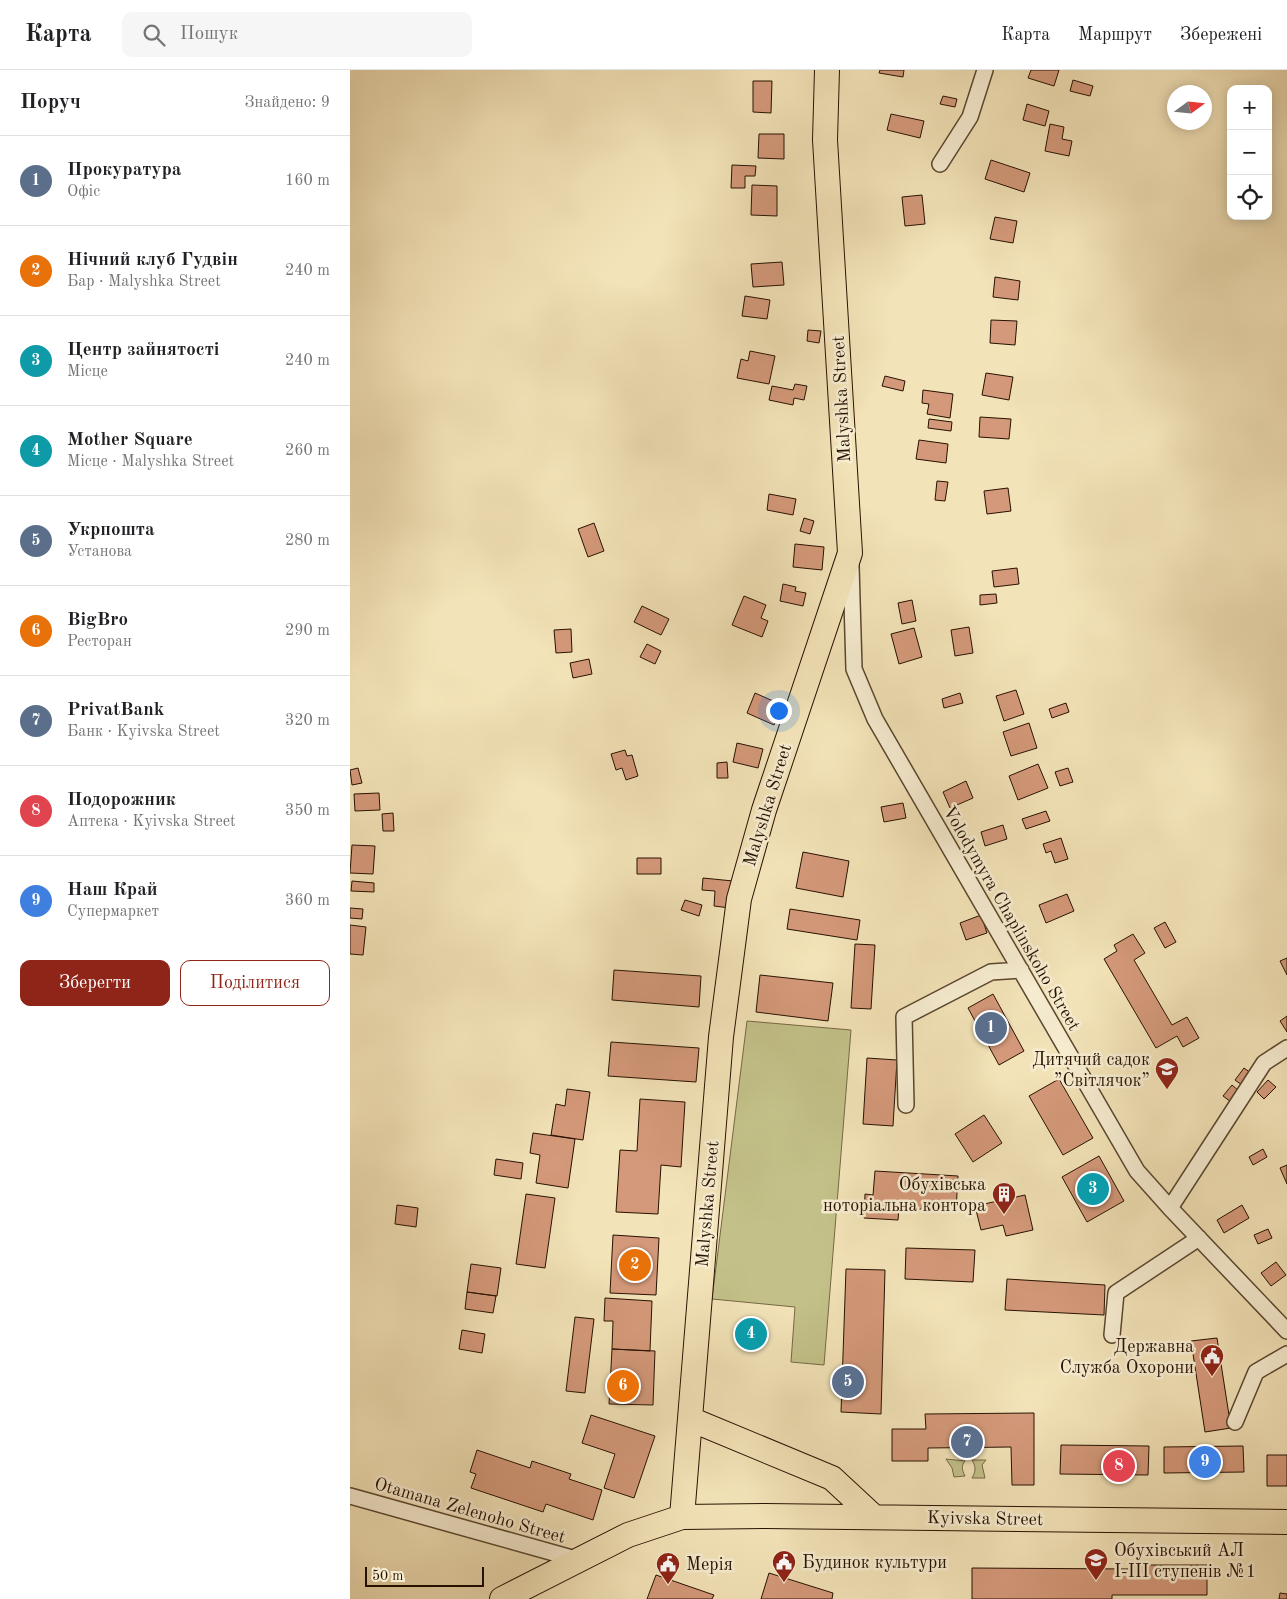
<!DOCTYPE html>
<html lang="uk">
<head>
<meta charset="utf-8">
<style>
	body { margin:0; font-family:"Old Standard TT",serif; background:#f6f6f6; color:#202124 }
	.controls { position:absolute; right:15px; top:15px; display:grid; overflow:hidden; border-radius:10px; box-shadow:0 2px 12px #0003 }
	.controls button { width:45px; height:45px; display:grid; place-items:center; padding:0; border:0; border-bottom:1px solid #e0e0e0; background:#fff; color:#202124; font:25px sans-serif }
	.compass { position:absolute; left:817px; top:15px; width:45px; height:45px; border-radius:50%; background:#fff; box-shadow:0 2px 12px #0003; rotate:75deg }
	.scale { position:absolute; left:15px; bottom:12px; width:119px; box-sizing:border-box; padding-left:5px; border:2px solid #271100; border-top:0; font-size:14px; line-height:18px; white-space:nowrap; color:#271100; -webkit-text-stroke:4px #f7edd1; paint-order:stroke }
	.you { position:absolute; left:428px; top:640px; width:18px; height:18px; margin:-12px; border:4px solid #fff; border-radius:50%; background:#1a73e8; box-shadow:0 0 0 8px #1a73e833 }
	.badge { display:grid; place-items:center; width:32px; height:32px; border-radius:50%; background:#8f2418; color:#fff; font-size:16px; font-weight:700 }
	.pin { position:absolute; translate:-50% -50%; border:2px solid #fff; box-shadow:0 1px 5px #0006 }
	.list { margin:0; padding:0; list-style:none }
	h2 { display:flex; justify-content:space-between; align-items:center; height:65px; margin:0; padding:0 20px; font-size:21px }
	h2 small { font-size:16px; font-weight:400; color:#757577 }
	.list li { display:grid; grid-template-columns:32px 1fr auto; gap:15px; align-items:center; box-sizing:border-box; height:90px; padding:0 20px; border-top:1px solid #e0e0e0 }
	.list b { display:block; font-size:19px; white-space:nowrap }
	.list p { margin:0; font-size:16px; white-space:nowrap; color:#757577 }
	.list em { font-size:16px; font-style:normal; color:#757577 }
	.actions { display:flex; gap:10px; padding:15px 20px }
	.actions a { flex:1; padding:11px 0; border:1px solid #8f2418; border-radius:10px; text-align:center; font-size:18px; color:#8f2418 }
	.actions .main { background:#8f2418; color:#fff }
	.icon { flex:none; width:28px; height:28px; fill:none; stroke:currentColor; stroke-width:2; stroke-linecap:round; stroke-linejoin:round }
	.map { position:relative; flex:none; width:937px; height:1529px; overflow:hidden }
	header { display:flex; align-items:center; gap:30px; box-sizing:border-box; height:70px; padding:0 25px; background:#fff; border-bottom:1px solid #e0e0e0 }
	header strong { font-size:24px }
	nav { display:flex; gap:28px; margin-inline-start:auto; font-size:18px }
	.search { width:350px; height:45px; background:#f6f6f6; display:flex; align-items:center; gap:12px; box-sizing:border-box; padding:0 18px; border-radius:10px; color:#757577; font-size:19px }
	main { display:flex }
	aside { flex:1; background:#fff }
	.map>svg:first-child { display:block }
	.green { fill:#c3c189; stroke:#756944 }
	.building { fill:#d4997a; stroke:#271100 }
	.lines { fill:none; stroke-linecap:round; stroke-linejoin:round }
	.minor-casing { stroke:#5a462e; stroke-width:18 }
	.primary-casing { stroke:#271100; stroke-width:26 }
	.minor { stroke:#f7edd1; stroke-width:15 }
	.primary { stroke:#f3e3b8; stroke-width:24 }
	.labels { text-anchor:middle; stroke-width:5; stroke-linejoin:round; paint-order:stroke }
	.street-label { font-size:18px; fill:#271100; stroke:#f7edd1 }
	.poi-label { font-size:18px; fill:#271100; stroke:#f7edd1; text-anchor:end }
</style>
</head>
<body>
<header>
<strong>Карта</strong>
<div class="search"><svg class="icon" aria-label="search" viewBox="0 0 24 24"><circle cx="10" cy="10" r="6"/><path d="M15 15l6 6"/></svg>Пошук</div>
<nav><a>Карта</a><a>Маршрут</a><a>Збережені</a></nav>
</header>
<main>
<aside>
<h2>Поруч<small>Знайдено: 9</small></h2>
<ul class="list">
<li><span class="badge" style="background:#5c6f8a">1</span><div><b>Прокуратура</b><p>Офіс</p></div><em>160 m</em></li>
<li><span class="badge" style="background:#e8710a">2</span><div><b>Нічний клуб Гудвін</b><p>Бар · Malyshka Street</p></div><em>240 m</em></li>
<li><span class="badge" style="background:#0f9aa8">3</span><div><b>Центр зайнятості</b><p>Місце</p></div><em>240 m</em></li>
<li><span class="badge" style="background:#0f9aa8">4</span><div><b>Mother Square</b><p>Місце · Malyshka Street</p></div><em>260 m</em></li>
<li><span class="badge" style="background:#5c6f8a">5</span><div><b>Укрпошта</b><p>Установа</p></div><em>280 m</em></li>
<li><span class="badge" style="background:#e8710a">6</span><div><b>BigBro</b><p>Ресторан</p></div><em>290 m</em></li>
<li><span class="badge" style="background:#5c6f8a">7</span><div><b>PrivatBank</b><p>Банк · Kyivska Street</p></div><em>320 m</em></li>
<li><span class="badge" style="background:#e0444e">8</span><div><b>Подорожник</b><p>Аптека · Kyivska Street</p></div><em>350 m</em></li>
<li><span class="badge" style="background:#3f7fe0">9</span><div><b>Наш Край</b><p>Супермаркет</p></div><em>360 m</em></li>
</ul>
<div class="actions"><a class="main">Зберегти</a><a>Поділитися</a></div>
</aside>
<div class="map">
<svg width="937" height="1529" viewBox="0 0 937 1529">
	<rect width="100%" height="100%" fill="#f3e3b8"/>
	<filter id="stains"><feTurbulence type="fractalNoise" baseFrequency=".004" numOctaves="4"/><feColorMatrix values="0 0 0 0 .2 0 0 0 0 .09 0 0 0 0 .02 0 0 0 .5 -.17"/></filter>
	<radialGradient id="worn" r=".72"><stop offset=".6" stop-color="#630" stop-opacity="0"/><stop offset="1" stop-color="#630" stop-opacity=".3"/></radialGradient>
	<path class="green" d="M397,951L501,960L474,1295L441,1292L445,1237L362,1229Z
		M596,1389L615,1391C611,1396 612,1400 615,1406L604,1407L602,1398Z
		M622,1390H636L632,1395L635,1408H622C626,1401 626,1397 622,1390Z"/>
	<path class="building" d="M530,0H554L553,7L529,3Z
		M681,0H709L704,16L678,8Z
		M723,10L743,16L740,26L720,21Z
		M403,11H422L421,43L403,42Z
		M593,26L607,29L605,37L590,34Z
		M677,34L699,41L695,56L673,50Z
		M541,44L574,51L570,68L537,60Z
		M700,54L714,57L712,69L722,71L719,86L695,81Z
		M409,64H434V89L408,88Z
		M641,90L680,103L674,122L635,109Z
		M382,95L406,96L405,106H395V118H381Z
		M402,115L427,116V146L401,145Z
		M572,125L575,154L555,156L552,127Z
		M645,147L667,151L663,173L640,169Z
		M432,192L434,215L403,217L401,194Z
		M645,207L670,211L668,230L643,227Z
		M395,226L420,230L417,249L392,246Z
		M641,250L667,251L665,275L640,273Z
		M458,260L471,261L469,273L457,271Z
		M400,281L425,286L419,314L387,308L391,289L398,291Z
		M636,303L663,307L659,330L632,325Z
		M535,306L555,311L553,321L532,316Z
		M445,314L457,316L454,330L444,328L443,335L419,330L422,316L443,320Z
		M573,320L603,324L600,348L577,344L579,334L572,333Z
		M630,347L661,349L659,369L629,367Z
		M579,349L602,352L601,361L578,358Z
		M569,370L598,374L596,393L566,389Z
		M587,411L598,412L595,431L585,430Z
		M658,418L661,441L637,444L634,421Z
		M419,424L446,429L443,445L417,440Z
		M454,448L464,451L460,464L450,461Z
		M244,453L254,481L238,487L228,459Z
		M445,474L474,477L472,500L443,497Z
		M667,498L669,514L644,517L642,501Z
		M433,514L446,517L445,521L456,523L453,536L430,531Z
		M646,524L647,533L630,535V525Z
		M394,526L416,535L411,548L418,551L412,567L382,555Z
		M562,530L566,551L552,554L548,533Z
		M292,536L319,549L311,565L284,552Z
		M619,557L623,583L605,586L601,560Z
		M564,558L572,587L549,594L541,564Z
		M221,559L222,582L206,583L204,560Z
		M297,574L311,581L305,594L290,587Z
		M239,589L242,604L223,608L220,593Z
		M666,620L674,644L654,651L646,626Z
		M405,623L432,635L424,655L397,643Z
		M610,623L613,633L594,638L592,629Z
		M716,633L719,642L702,648L699,639Z
		M679,653L687,678L661,686L653,662Z
		M387,673L413,679L408,698L383,692Z
		M275,680L277,686L282,685L288,706L276,710L272,698L266,700L261,684Z
		M377,692L378,708H367V693Z
		M688,694L698,718L668,730L659,706Z
		M8,698L12,713L2,715L0,700Z
		M718,698L723,712L710,716L705,702Z
		M616,711L623,728L600,738L593,722Z
		M29,723L30,740L5,741L4,724Z
		M553,733L556,748L534,752L531,737Z
		M696,741L700,751L676,759L672,749Z
		M43,743L44,761H33L32,744Z
		M653,755L657,769L635,776L631,762Z
		M711,768L718,789L705,793L701,781L696,783L693,774Z
		M2,775L25,776L23,804L0,803Z
		M453,782L499,791L493,827L446,818Z
		M287,788H311V804H287Z
		M353,808L383,811L380,838L364,836L365,821L352,820Z
		M2,811L24,813V822L1,821Z
		M717,824L724,841L696,853L689,835Z
		M335,830L352,835L349,846L331,840Z
		M0,838L13,839L12,849L0,848Z
		M440,839L510,850L507,870L437,859Z
		M631,845L637,863L616,870L610,853Z
		M815,852L826,872L815,878L804,858Z
		M0,855L16,857L13,885L0,884Z
		M783,864L795,883L784,890L822,955L837,947L849,968L833,977L827,966L806,978L754,889L767,881L764,875Z
		M505,874L525,875L521,939L501,938Z
		M937,888V905L930,891Z
		M264,900L351,906L349,937L262,930Z
		M410,905L483,913L478,951L406,942Z
		M643,924L674,981L649,995L618,938Z
		M937,946V962L930,951Z
		M261,972L349,978L346,1012L258,1006Z
		M517,988L547,990L543,1056L513,1054Z
		M894,998L901,1003L892,1015L885,1010Z
		M709,1009L743,1068L713,1085L679,1026Z
		M918,1010L926,1017L914,1029L907,1022Z
		M882,1015L889,1021L881,1032L873,1026Z
		M217,1019L240,1022L233,1070L201,1065L206,1034L215,1036Z
		M290,1029L335,1032L331,1097L311,1095L308,1144L266,1142L270,1080L287,1081Z
		M634,1045L652,1073L623,1092L605,1064Z
		M183,1063L225,1069L218,1118L186,1113L190,1085L180,1083Z
		M913,1079L917,1087L903,1095L899,1087Z
		M749,1086L774,1131L737,1152L712,1107Z
		M146,1089L173,1093L171,1109L144,1105Z
		M937,1095V1114L930,1098Z
		M525,1101L608,1106L606,1141L549,1138L548,1150L514,1148L515,1124L523,1125Z
		M176,1124L205,1128L195,1198L166,1194Z
		M675,1125L683,1160L656,1166L653,1155L631,1160L625,1136Z
		M47,1135L68,1138L66,1157L45,1154Z
		M892,1135L899,1148L874,1163L867,1150Z
		M918,1159L922,1168L908,1174L904,1165Z
		M263,1165L309,1168L306,1225L260,1223Z
		M556,1178L625,1180L623,1212L555,1209Z
		M926,1192L936,1205L921,1216L911,1203Z
		M121,1194L151,1198L147,1226L117,1222Z
		M496,1199L535,1200L531,1344L491,1342Z
		M657,1209L755,1215L754,1245L655,1240Z
		M117,1222L146,1226L143,1243L115,1239Z
		M255,1228L302,1231L300,1281L262,1279L263,1251H254Z
		M225,1247L244,1249L235,1323L216,1321Z
		M112,1260L135,1264L132,1283L109,1279Z
		M867,1268L881,1358L855,1362L841,1271Z
		M262,1279L305,1281L303,1335L259,1334Z
		M684,1343V1415H662L661,1377L578,1378V1391H542V1359H576L575,1344Z
		M241,1345L305,1366L284,1428L254,1418L265,1384L232,1373Z
		M711,1375L799,1376L798,1405L710,1404Z
		M893,1376L894,1402L814,1403V1377Z
		M127,1380L180,1398L182,1391L221,1404L219,1409L252,1420L243,1450L196,1434L193,1442L121,1418L126,1404L120,1402Z
		M917,1385H937V1416H917Z
		M780,1495H857V1525H762V1529H622V1498L780,1499Z
		M419,1503L483,1523L482,1529H411Z
		M306,1505L364,1525L362,1529H297Z
		M930,1523L937,1524V1529H929Z"/>
	<g class="lines">
		<g class="minor-casing">
			<path id="minor" d="M590,94L620,47L635,0
				M501,496L504,599L525,649L787,1101L820,1138L937,1261
				M556,1035L554,947L641,902L671,900
				M820,1138L914,993L937,978
				M762,1265L766,1223L849,1168
				M885,1352L906,1302L937,1284
				M0,1426L229,1490"/>
		</g>
		<g class="primary-casing">
			<path id="primary" d="M340,1349L482,1408L524,1447
				M332,1447L371,967L389,829L414,740L500,483L475,70L477,0
				M152,1529L278,1465L332,1447L415,1446L937,1452"/>
		</g>
		<use href="#minor" class="minor"/>
		<use href="#primary" class="primary"/>
	</g>
	<defs>
		<g id="school-pin" transform="scale(1.25)"><path d="M0 17L-7.5 6A9.5 9.5 0 1 1 7.5 6Z" fill="#8f2418" stroke="#f7edd1"/><path d="M0-5L7-2L0 1L-7-2ZM-4 1L0 2.5L4 1V4Q0 6-4 4Z" fill="#fff"/></g>
		<g id="building-pin" transform="scale(1.25)"><path d="M0 17L-7.5 6A9.5 9.5 0 1 1 7.5 6Z" fill="#8f2418" stroke="#f7edd1"/><path d="M-4-6H4V6H1V3H-1V6H-4ZM-2.5-4.3h1.7v1.8h-1.7ZM.8-4.3h1.7v1.8H.8ZM-2.5-1h1.7V.8h-1.7ZM.8-1h1.7V.8H.8Z" fill="#fff"/></g>
		<g id="civic-pin" transform="scale(1.25)"><path d="M0 17L-7.5 6A9.5 9.5 0 1 1 7.5 6Z" fill="#8f2418" stroke="#f7edd1"/><path d="M-.6-6.5H3V-4.5H.6V-3L4-1V1h2V6H-6V1h2V-1L-.6-3ZM-1.2 2.5V6h2.4V2.5Z" fill="#fff"/></g>
	</defs>
	<g fill-rule="evenodd">
		<use href="#school-pin" x="817" y="999"/>
		<use href="#building-pin" x="654" y="1124"/>
		<use href="#civic-pin" x="862" y="1286"/>
		<use href="#school-pin" x="746" y="1490"/>
		<use href="#civic-pin" x="434" y="1492"/>
		<use href="#civic-pin" x="318" y="1494"/>
	</g>
	<g class="labels">
		<g class="street-label">
			<text transform="translate(491 329) rotate(-93)" y="6">Malyshka Street</text>
			<text transform="translate(417 735) rotate(-73)" y="6">Malyshka Street</text>
			<text transform="translate(662 848) rotate(60)" y="6">Volodymyra Chaplinskoho Street</text>
			<text transform="translate(357 1134) rotate(-85)" y="6">Malyshka Street</text>
			<text transform="translate(120 1440) rotate(16)" y="6">Otamana Zelenoho Street</text>
			<text transform="translate(635 1448) rotate(1)" y="6">Kyivska Street</text>
		</g>
		<g class="poi-label">
			<text x="800" y="995">Дитячий садок<tspan x="800" dy="21">”Світлячок”</tspan></text>
			<text x="636" y="1120">Обухівська<tspan x="636" dy="21">ноторіальна контора</tspan></text>
			<text x="844" y="1282">Державна<tspan x="844" dy="21">Служба Охорони</tspan></text>
			<text x="764" y="1486" text-anchor="start">Обухівський АЛ<tspan x="764" dy="21">І-ІІІ ступенів №1</tspan></text>
			<text x="452" y="1498" text-anchor="start">Будинок культури</text>
			<text x="336" y="1500" text-anchor="start">Мерія</text>
		</g>
	</g>
	<rect width="100%" height="100%" filter="url(#stains)"/>
	<rect width="100%" height="100%" fill="url(#worn)"/>
</svg>
<div class="controls">
<button>+</button>
<button>−</button>
<button><svg class="icon" aria-label="locate" viewBox="0 0 24 24"><circle cx="12" cy="12" r="6"/><path d="M12 2v4M12 18v4M2 12h4M18 12h4"/></svg></button>
</div>
<svg class="compass" viewBox="-18 -18 36 36"><path d="M0-13l5 13h-10z" fill="#e53935"/><path d="M0 13l5-13h-10z" fill="#757577"/></svg>
<div class="scale">50 m</div>
<div class="you"></div>
<div class="pin badge" style="left:641px;top:958px;background:#5c6f8a">1</div>
<div class="pin badge" style="left:285px;top:1195px;background:#e8710a">2</div>
<div class="pin badge" style="left:743px;top:1119px;background:#0f9aa8">3</div>
<div class="pin badge" style="left:401px;top:1264px;background:#0f9aa8">4</div>
<div class="pin badge" style="left:498px;top:1312px;background:#5c6f8a">5</div>
<div class="pin badge" style="left:273px;top:1316px;background:#e8710a">6</div>
<div class="pin badge" style="left:617px;top:1372px;background:#5c6f8a">7</div>
<div class="pin badge" style="left:769px;top:1396px;background:#e0444e">8</div>
<div class="pin badge" style="left:855px;top:1392px;background:#3f7fe0">9</div>
</div>
</main>
</body>
</html>
